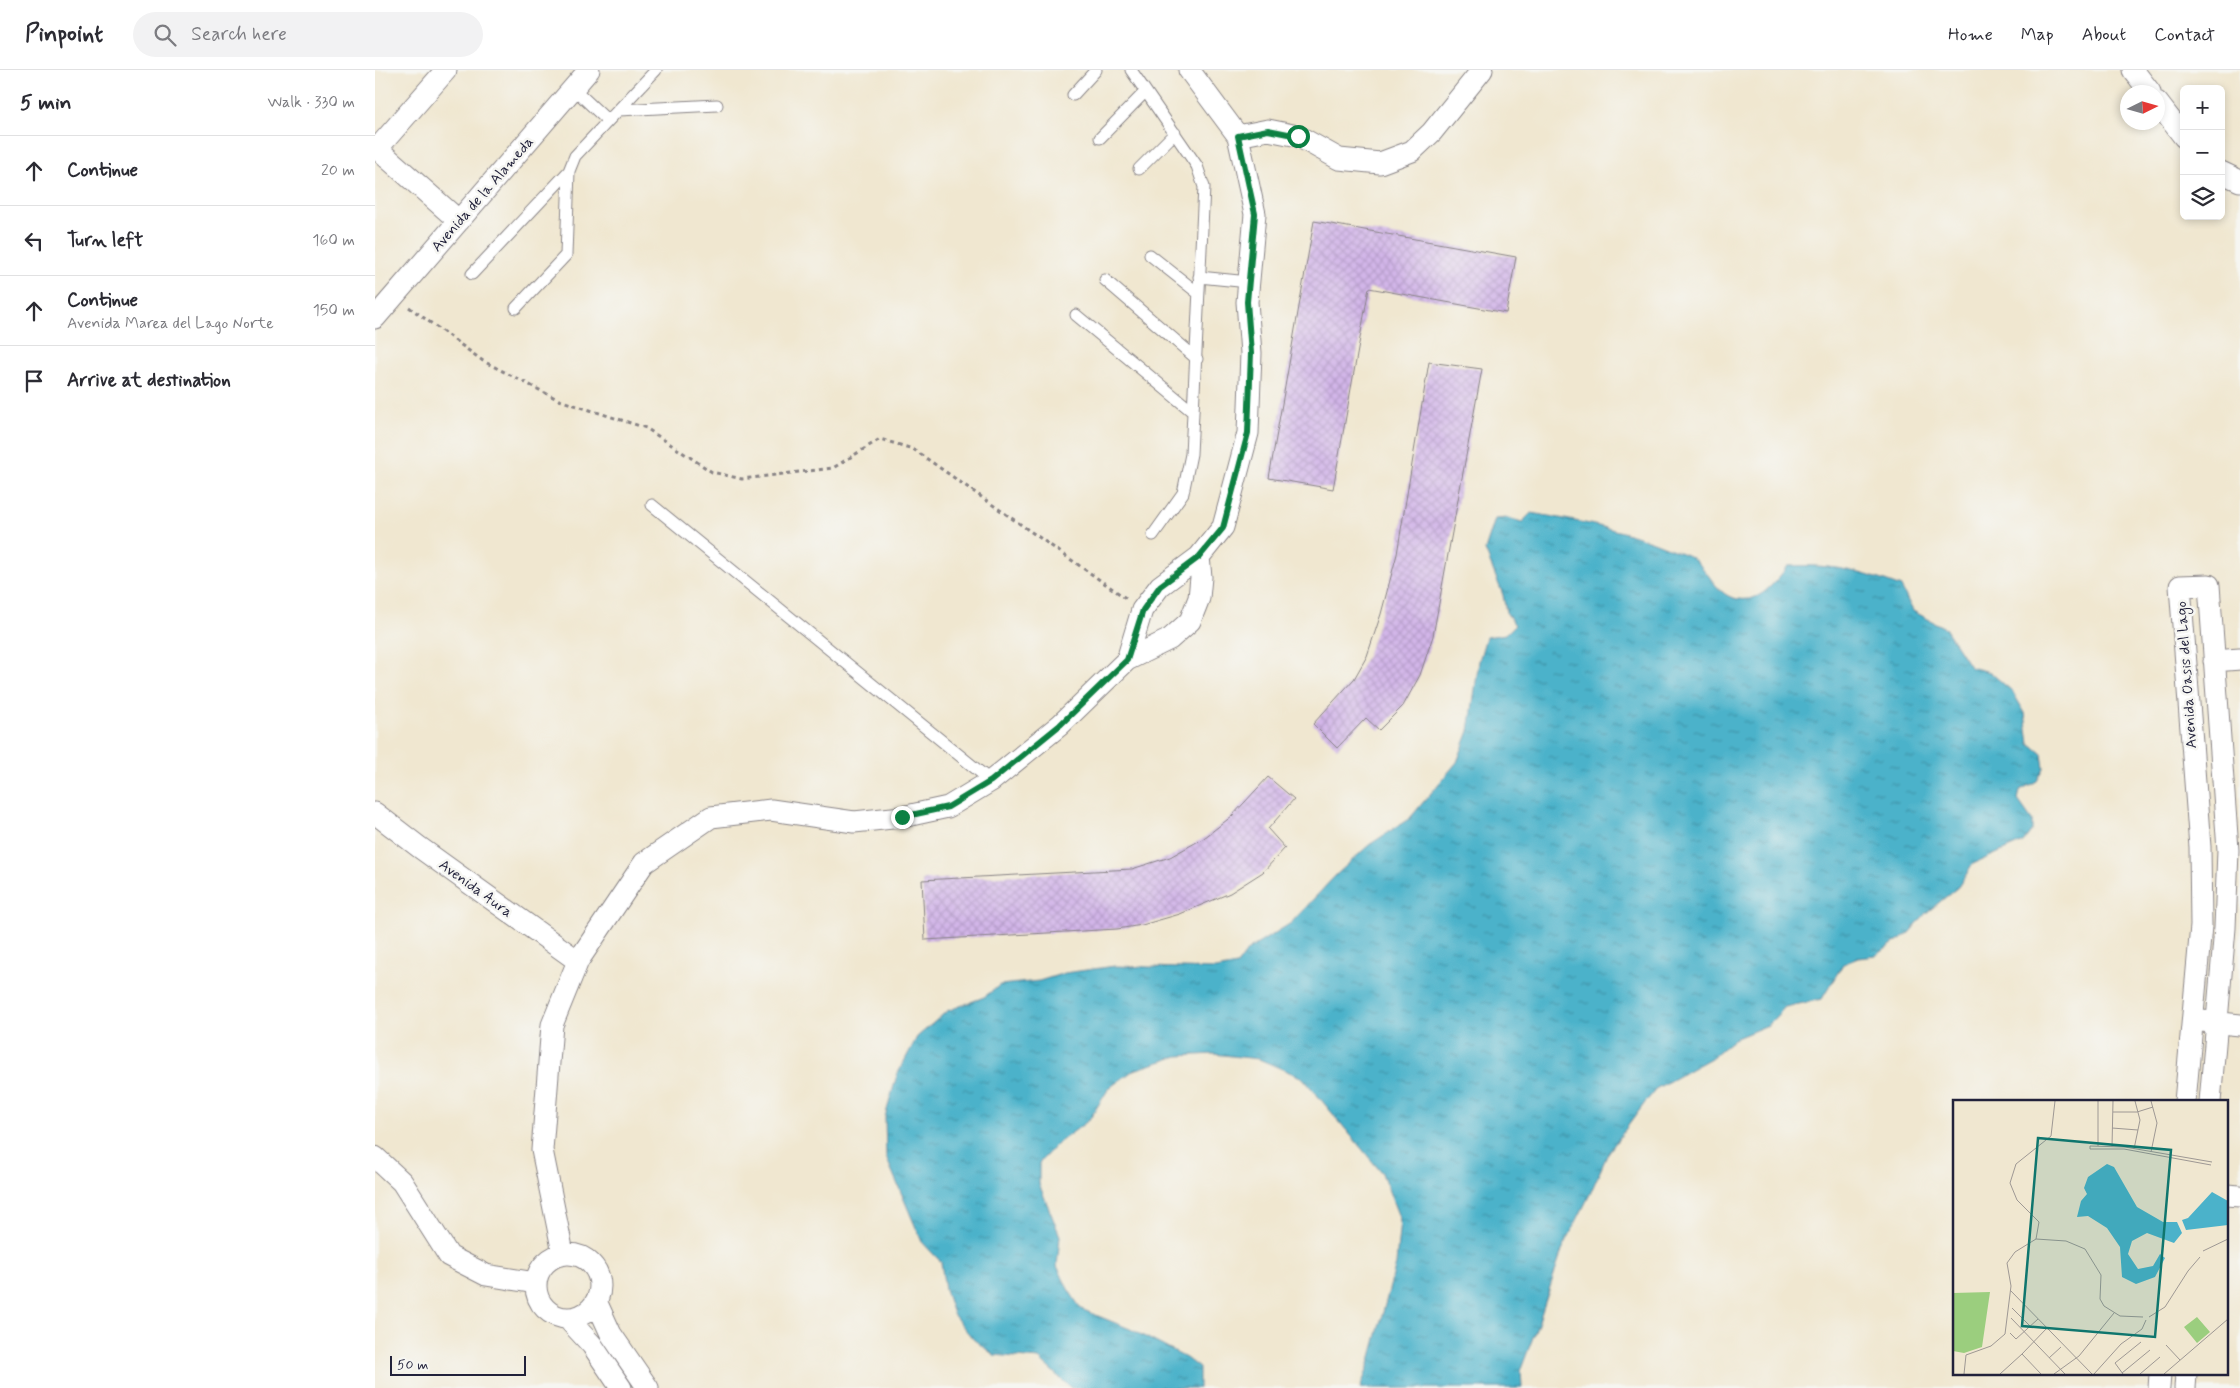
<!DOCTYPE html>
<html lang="en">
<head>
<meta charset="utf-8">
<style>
	body { margin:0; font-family:Mynerve,sans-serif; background:#f2f2f3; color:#2b2b33 }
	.controls { position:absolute; right:15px; top:15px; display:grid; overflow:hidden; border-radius:8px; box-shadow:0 2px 8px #0003 }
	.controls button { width:45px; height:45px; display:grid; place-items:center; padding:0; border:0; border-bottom:1px solid #e1e1e2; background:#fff; color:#2b2b33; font:25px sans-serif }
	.compass { position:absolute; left:1745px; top:15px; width:45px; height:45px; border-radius:50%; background:#fff; box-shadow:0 2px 8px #0003; rotate:85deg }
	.scale { position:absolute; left:15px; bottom:12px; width:136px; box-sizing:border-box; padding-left:5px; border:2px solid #22223b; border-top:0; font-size:14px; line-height:18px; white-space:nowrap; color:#22223b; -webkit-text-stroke:4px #f6f6f2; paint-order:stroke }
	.stop { position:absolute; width:15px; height:15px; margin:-11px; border:4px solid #0b8043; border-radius:50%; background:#fff }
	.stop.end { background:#0b8043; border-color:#fff; box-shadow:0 1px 5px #0008 }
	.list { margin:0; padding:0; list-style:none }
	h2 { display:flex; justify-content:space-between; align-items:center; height:65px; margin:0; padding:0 20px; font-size:21px }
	h2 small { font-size:16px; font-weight:400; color:#7c7c81 }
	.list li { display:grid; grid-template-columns:32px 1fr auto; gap:15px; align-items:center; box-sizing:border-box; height:70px; padding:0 20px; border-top:1px solid #e1e1e2 }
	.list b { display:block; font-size:19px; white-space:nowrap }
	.list p { margin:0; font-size:16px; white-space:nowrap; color:#7c7c81 }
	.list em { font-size:16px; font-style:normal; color:#7c7c81 }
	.icon { flex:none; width:28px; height:28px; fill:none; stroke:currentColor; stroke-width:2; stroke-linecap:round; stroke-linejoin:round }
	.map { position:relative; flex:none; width:1865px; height:1318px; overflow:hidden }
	header { display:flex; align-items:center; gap:30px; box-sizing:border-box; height:70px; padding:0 25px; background:#fff; border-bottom:1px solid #e1e1e2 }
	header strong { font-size:24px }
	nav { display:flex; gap:28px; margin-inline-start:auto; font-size:18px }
	.search { width:350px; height:45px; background:#f2f2f3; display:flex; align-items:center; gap:12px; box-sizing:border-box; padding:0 18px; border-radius:28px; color:#7c7c81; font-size:19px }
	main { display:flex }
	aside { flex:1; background:#fff }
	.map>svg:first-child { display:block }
	.water { fill:url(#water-ripples); stroke:#366a82 }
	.building { fill:url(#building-cross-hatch) }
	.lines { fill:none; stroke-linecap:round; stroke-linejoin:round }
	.service-casing { stroke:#898486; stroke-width:13 }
	.minor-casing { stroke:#898486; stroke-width:23 }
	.path { stroke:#898486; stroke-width:3; stroke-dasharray:4 4; stroke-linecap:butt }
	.service { stroke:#fff; stroke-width:11 }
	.minor { stroke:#fff; stroke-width:21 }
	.route { stroke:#0b8043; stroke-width:6 }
	.labels { text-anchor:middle; stroke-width:5; stroke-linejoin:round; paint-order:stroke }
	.street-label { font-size:15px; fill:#22223b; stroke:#f6f6f2 }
	.inset-road { fill:none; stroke:#9e9894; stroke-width:1 }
	.view { fill:#0f766e; fill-opacity:0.15; stroke:#0f766e; stroke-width:2.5 }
	.inset-edge { fill:none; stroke:#22223b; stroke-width:2.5 }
</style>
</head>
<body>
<header>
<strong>Pinpoint</strong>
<div class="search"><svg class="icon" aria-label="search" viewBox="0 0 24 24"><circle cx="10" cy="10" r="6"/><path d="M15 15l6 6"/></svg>Search here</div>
<nav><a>Home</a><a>Map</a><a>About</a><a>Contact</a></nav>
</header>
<main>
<aside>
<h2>5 min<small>Walk · 330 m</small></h2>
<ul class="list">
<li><svg class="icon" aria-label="ahead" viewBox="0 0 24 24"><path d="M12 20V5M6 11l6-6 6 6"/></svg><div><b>Continue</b></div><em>20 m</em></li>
<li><svg class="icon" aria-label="left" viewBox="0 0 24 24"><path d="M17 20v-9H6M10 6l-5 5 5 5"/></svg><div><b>Turn left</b></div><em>160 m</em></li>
<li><svg class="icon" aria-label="ahead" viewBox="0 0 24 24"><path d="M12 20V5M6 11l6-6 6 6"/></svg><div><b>Continue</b><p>Avenida Marea del Lago Norte</p></div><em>150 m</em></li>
<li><svg class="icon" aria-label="arrive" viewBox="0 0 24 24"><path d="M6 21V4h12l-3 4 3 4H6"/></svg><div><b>Arrive at destination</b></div></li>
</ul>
</aside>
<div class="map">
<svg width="1865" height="1318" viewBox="0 0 1865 1318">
	<defs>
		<pattern id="water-ripples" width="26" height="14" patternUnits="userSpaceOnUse" patternTransform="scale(1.25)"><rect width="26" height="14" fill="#4bb2ca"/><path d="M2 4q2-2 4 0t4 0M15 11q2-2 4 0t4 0" fill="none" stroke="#3e90a5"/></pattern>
		<pattern id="building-cross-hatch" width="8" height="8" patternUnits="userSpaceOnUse" patternTransform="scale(1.25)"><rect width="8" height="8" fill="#d2b5e8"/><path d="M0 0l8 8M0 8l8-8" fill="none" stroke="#b49bc8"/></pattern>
	</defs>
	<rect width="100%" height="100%" fill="#f6f6f2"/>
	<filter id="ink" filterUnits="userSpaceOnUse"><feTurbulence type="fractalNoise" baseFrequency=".02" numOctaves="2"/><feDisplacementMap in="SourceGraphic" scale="10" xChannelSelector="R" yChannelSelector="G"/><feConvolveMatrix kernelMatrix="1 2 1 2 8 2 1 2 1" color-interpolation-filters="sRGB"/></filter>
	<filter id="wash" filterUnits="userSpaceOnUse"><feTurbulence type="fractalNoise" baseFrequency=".0096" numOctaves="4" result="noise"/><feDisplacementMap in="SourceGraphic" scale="20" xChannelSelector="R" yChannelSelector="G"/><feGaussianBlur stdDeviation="1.12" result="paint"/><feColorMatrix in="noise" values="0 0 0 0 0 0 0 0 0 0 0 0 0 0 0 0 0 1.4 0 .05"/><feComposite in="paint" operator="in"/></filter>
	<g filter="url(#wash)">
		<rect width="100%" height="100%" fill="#f0e7d0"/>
		<path class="water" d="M1156,443C1203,451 1252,460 1296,479C1303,482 1312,484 1317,488C1337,502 1342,533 1373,529C1390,527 1403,508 1413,496C1459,494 1484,501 1526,517L1538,541L1570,558L1595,597L1615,602L1637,621L1650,643L1654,673L1667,684L1669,698L1662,711L1645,720L1643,730L1657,750V760L1648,772L1598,794L1583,817L1550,844L1534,863L1500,886L1483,888L1468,894L1447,929L1410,937L1393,955L1359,969L1336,988L1282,1018L1269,1034L1233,1083L1215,1124L1187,1180L1163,1254L1146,1299L1147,1318H985L993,1298L1021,1194L1025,1150L1007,1103L928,1008L884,989L839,984L803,986L759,1000L734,1018L714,1050L682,1074L664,1093V1114L685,1166L682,1196L693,1219L706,1239L755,1259L811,1288L824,1298V1318H696L664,1289L619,1285L598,1269L578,1244L570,1220L566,1192L547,1172L511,1087L510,1047L522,1005L542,967L572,941L609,927L625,915L664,911L690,903L740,896L841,899L862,895L873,880L916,853L960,806L994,775L1035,748L1082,692L1094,661L1104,591L1111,567L1131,564L1140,555L1131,542L1128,525L1110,480L1120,449L1133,448L1147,452Z"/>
		<g id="blocks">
			<path class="building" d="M939,151L1141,187L1131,243L994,218L958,419L894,408Z
				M1054,292L1107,299L1058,566L1045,605L1028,636L1004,660L991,648L962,678L938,654L979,609L992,586L1006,544L1022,484Z
				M893,707L919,729L893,759L910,778L888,802L855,823L805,844L767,855L742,859L550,870L547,810L757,799L795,787L829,768L857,746Z"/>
		</g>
	</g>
	<g filter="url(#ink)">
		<use href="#blocks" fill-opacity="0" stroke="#898486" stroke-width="1"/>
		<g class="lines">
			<g class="service-casing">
				<path id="service" d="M756,0L822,96L829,117L816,384L808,423L778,465
					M198,18L233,51
					M698,25L721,0
					M244,40L342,35
					M725,68L770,22
					M764,99L800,63
					M775,185L823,223
					M97,204L194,101
					M824,207L874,212
					M730,210L822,289
					M141,238L191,185L194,101L200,86L281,0
					M701,245L818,342
					M277,435L616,711"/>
			</g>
			<g class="minor-casing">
				<path id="minor" d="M1758,0L1775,22
					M1782,32L1809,67
					M863,66L893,60L923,66L964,89L1005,93L1037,81L1057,62L1107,0
					M0,77L84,151
					M2,79L71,0
					M1846,102L1865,111
					M0,248L214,0
					M752,590L767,540L785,516L824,487L848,457L873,363L876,283L872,232L880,144L863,66L814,0
					M1839,591L1865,589
					M0,743L44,777L203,891
					M1827,951L1865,955
					M1810,1032L1826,856L1825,777L1805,516L1834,515L1853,780L1850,858L1835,1032
					M0,1087L27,1112L74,1186L111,1205L161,1213
					M1851,1125L1865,1126
					M188,1183L167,1080L177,955L203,891L269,793L336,747L396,740L479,752L527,747L573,737L616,711L685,655L752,590L795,569L815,551L824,528L826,507L824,487
					M161 1216a32 32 0 1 1 64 0a32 32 0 1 1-64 0Z
					M221,1231L236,1264L273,1318
					M192,1248L217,1275L246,1318
					M1784,1318L1785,1304
					M1810,1318L1811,1304"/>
			</g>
			<path class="path" d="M34,237L108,291L184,330L271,358L337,402L367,409L458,398L505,369L538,379L752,529"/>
			<use href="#service" class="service"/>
			<use href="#minor" class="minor"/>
		</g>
	</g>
	<g class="lines" filter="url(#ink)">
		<path class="route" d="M527,747L573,737L616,711L685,655L752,590L768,540L785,516L824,487L848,458L873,363L876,283L872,232L880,144L863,66L893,60L923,66"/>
	</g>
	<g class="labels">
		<g class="street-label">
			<text transform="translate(107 124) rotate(-49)" y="5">Avenida de la Alameda</text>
			<text transform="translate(1811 605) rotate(-94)" y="5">Avenida Oasis del Lago</text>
			<text transform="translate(101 818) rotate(36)" y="5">Avenida Aura</text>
		</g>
	</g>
	<g transform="translate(1578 1030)">
		<rect width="275" height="275" fill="#f0e7d0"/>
		<path d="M37,192L29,247L11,253L0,251V193ZM244,217L257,232L244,243L231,227Z" fill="#9bce7e"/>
		<path d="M154,64L161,67L184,107L210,122H224L229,133L221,143L194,133L179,141L175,154L185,169L200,166L207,154L212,158L202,177L183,184L169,177L167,147L154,128L135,116L124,117L128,101L134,94L131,88L135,77ZM259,92L275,101V125L233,130L229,120L235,118Z" fill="#4bb2ca"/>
		<path class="inset-road" d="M145,1V46M160,12H184L200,7M159,28L185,30M159,47L160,1M181,49L187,20L182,1M198,52L204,23L198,1M258,65L171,49H137V46L172,47L259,62M83,139L86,122L64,100L57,83L63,64L98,36L102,1M250,151L275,139M57,190L139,274M59,208L77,226M196,217L212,207L235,171L247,157M58,218L112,274M57,233L63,239L85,219M213,245L227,260M96,258L108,247M169,273L197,250M11,274L13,255L38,246L52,234L58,186L54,163L62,152L83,139L113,141L132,149L148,175L147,199L151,206L167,216L190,217M47,274L69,254M88,274L69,254L94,228M101,274L126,256L161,213M141,274L168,244L189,229L193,220M170,274L162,263L188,242M187,274L207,257M211,274L275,219"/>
		<path class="view" d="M85,38L218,50L202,237L69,226Z"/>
		<rect width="275" height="275" class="inset-edge"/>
	</g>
</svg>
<div class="controls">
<button>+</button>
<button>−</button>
<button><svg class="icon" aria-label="layers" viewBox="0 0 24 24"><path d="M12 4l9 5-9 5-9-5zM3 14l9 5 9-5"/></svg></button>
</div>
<svg class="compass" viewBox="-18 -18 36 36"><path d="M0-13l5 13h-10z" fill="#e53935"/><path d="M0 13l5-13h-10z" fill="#7c7c81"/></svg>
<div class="scale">50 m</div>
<div class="stop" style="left:923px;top:66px"></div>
<div class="stop end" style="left:527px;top:747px"></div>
</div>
</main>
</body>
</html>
